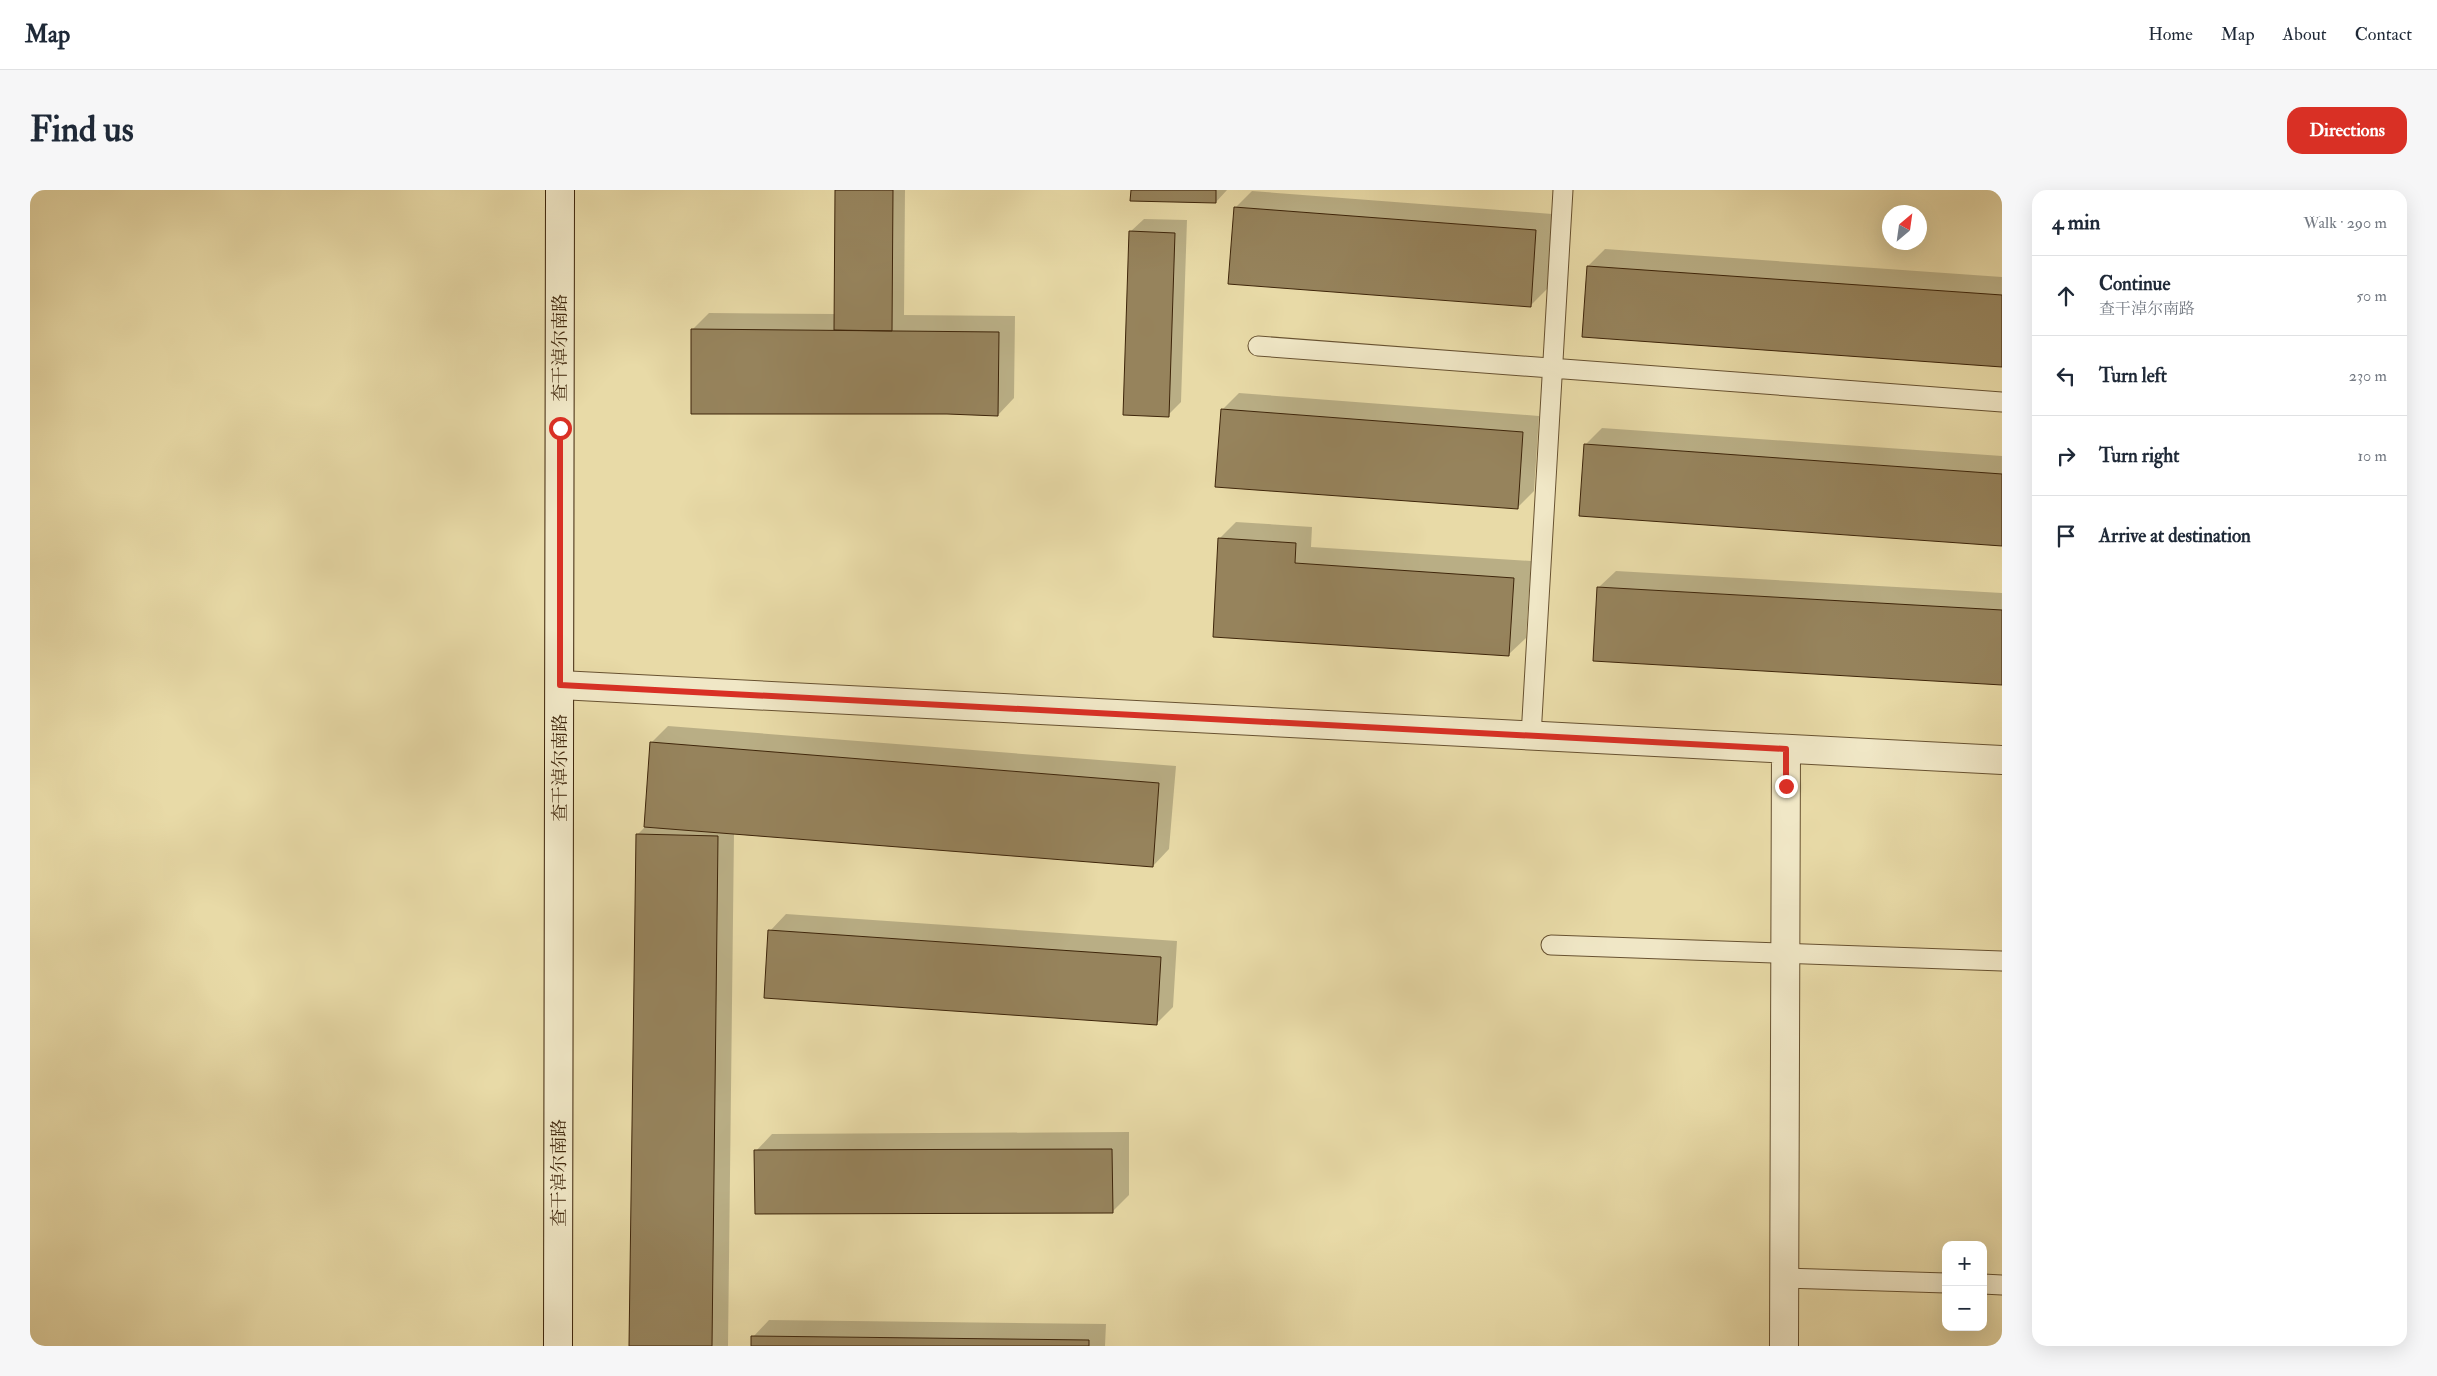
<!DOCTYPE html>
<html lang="en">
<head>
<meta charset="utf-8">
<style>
	body { margin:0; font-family:"IM FELL Double Pica","Noto Serif SC",serif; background:#f6f6f7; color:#1f2937 }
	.controls { position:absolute; right:15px; bottom:15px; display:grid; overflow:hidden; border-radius:10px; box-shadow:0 5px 20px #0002 }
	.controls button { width:45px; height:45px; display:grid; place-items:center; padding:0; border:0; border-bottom:1px solid #e0e1e3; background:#fff; color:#1f2937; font:25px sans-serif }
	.compass { position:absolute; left:1852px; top:15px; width:45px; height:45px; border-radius:50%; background:#fff; box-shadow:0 5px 20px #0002; rotate:29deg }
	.stop { position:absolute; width:15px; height:15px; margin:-11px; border:4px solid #d93025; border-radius:50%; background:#fff }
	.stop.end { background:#d93025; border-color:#fff; box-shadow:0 1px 5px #0008 }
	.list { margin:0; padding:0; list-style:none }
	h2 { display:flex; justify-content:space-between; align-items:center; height:65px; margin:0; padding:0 20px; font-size:21px }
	h2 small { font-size:16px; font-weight:400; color:#747a83 }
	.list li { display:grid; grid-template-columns:32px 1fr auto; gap:15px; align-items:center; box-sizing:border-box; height:80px; padding:0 20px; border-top:1px solid #e0e1e3 }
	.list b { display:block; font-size:19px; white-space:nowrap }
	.list p { margin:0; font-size:16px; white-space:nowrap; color:#747a83 }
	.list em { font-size:16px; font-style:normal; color:#747a83 }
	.icon { flex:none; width:28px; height:28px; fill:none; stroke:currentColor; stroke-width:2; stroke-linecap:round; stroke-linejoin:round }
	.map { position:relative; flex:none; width:1972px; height:1156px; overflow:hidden; border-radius:15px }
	header { display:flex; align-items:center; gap:30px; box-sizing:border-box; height:70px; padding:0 25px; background:#fff; border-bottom:1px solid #e0e1e3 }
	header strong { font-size:24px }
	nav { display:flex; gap:28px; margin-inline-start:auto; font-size:18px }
	.intro { display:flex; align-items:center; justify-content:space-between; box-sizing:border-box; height:120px; padding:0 30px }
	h1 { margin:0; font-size:35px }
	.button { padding:12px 22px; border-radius:15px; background:#d93025; color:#fff; font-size:18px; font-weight:700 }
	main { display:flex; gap:30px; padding:0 30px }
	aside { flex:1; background:#fff; border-radius:15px; box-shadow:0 5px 20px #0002 }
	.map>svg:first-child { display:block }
	.shadow { fill:#0003 }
	.building { fill:#96835c; stroke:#3e250a }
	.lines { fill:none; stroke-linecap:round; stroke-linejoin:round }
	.lane-casing { stroke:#685231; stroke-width:21 }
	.street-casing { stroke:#685231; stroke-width:30 }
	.secondary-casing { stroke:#3e250a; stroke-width:30 }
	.lane { stroke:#f0e7c6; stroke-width:19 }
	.street { stroke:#f0e7c6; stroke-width:28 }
	.secondary { stroke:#f0e7c6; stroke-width:28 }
	.route { stroke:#d93025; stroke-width:6 }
	.labels { text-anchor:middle; stroke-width:5; stroke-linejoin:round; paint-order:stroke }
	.street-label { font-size:18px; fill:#3e250a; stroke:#f0e7c6 }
</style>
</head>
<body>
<header>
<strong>Map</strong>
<nav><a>Home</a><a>Map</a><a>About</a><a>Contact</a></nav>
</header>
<div class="intro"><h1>Find us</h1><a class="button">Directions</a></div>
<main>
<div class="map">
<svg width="1972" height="1156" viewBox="0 0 1972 1156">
	<rect width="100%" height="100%" fill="#e8daa7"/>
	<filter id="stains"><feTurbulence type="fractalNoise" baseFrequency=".004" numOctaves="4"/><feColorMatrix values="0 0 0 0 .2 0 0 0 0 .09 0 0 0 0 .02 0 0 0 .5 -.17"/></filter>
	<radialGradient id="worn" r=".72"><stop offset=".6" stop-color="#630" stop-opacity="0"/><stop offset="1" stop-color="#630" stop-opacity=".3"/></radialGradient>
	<path class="shadow" d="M806,0H875L874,125L985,126L984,208L968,225L662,140L679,123L805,124Z
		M1102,0H1197L1186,12Z
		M1222,1L1522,24L1517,99L1500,116L1205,18Z
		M1114,29L1157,30L1151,212L1138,225L1100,42Z
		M1575,59L1972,87V176L1553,146L1558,76Z
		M1209,203L1509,226L1504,301L1487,318L1192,220Z
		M1572,238L1972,266V355L1555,255Z
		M1206,332L1282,337L1281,357L1501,371L1496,448L1479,464L1190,348Z
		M1586,381L1972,403V494L1569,397Z
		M638,536L1146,576L1139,659L1123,676L704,643L698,1156H600L607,645L615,637L621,553Z
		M756,724L1147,751L1143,817L1127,833L740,741Z
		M1099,942V1005L1082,1022L726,961L742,944Z
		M739,1130L1076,1134L1075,1156H722L723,1147Z"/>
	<path class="building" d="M805,0H863L862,141L804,140Z
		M1101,0H1186V13L1100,11Z
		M1204,17L1506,40L1501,117L1198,94Z
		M1099,41L1145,43L1139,227L1093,225Z
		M1557,76L1972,105V177L1552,147Z
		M661,139L969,142L968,226L917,224H661Z
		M1191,219L1493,242L1488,319L1185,297Z
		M1554,254L1972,284V356L1549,326Z
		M1188,348L1266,353L1265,373L1484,388L1479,466L1183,447Z
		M1567,397L1972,420V495L1563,471Z
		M620,552L1129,593L1123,677L614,637Z
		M606,644L688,646L682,1156H599Z
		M738,740L1131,767L1127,835L734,808Z
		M1082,959L1083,1023L725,1024L724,960Z
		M721,1146L1059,1150V1156H721Z"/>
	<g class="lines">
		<g class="lane-casing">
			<path id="lane" d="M1228,156L1972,212
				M1501,546L1533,0
				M1521,755L1972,771
				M1754,1088L1916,1093
				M1953,1094L1972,1095"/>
		</g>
		<g class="street-casing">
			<path id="street" d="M530,495L1972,570
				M1754,1156L1756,559"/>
		</g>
		<g class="secondary-casing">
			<path id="secondary" d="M528,1156L530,0"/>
		</g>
		<use href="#lane" class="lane"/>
		<use href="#street" class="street"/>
		<use href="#secondary" class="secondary"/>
	</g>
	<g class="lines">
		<path class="route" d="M530,238V495L1756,559V596"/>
	</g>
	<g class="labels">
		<g class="street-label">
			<text transform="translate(530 158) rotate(-90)" y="6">查干淖尔南路</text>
			<text transform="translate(530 578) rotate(-90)" y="6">查干淖尔南路</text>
			<text transform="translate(529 983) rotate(-90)" y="6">查干淖尔南路</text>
		</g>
	</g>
	<rect width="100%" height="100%" filter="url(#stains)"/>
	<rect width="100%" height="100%" fill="url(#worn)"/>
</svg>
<div class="controls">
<button>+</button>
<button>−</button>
</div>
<svg class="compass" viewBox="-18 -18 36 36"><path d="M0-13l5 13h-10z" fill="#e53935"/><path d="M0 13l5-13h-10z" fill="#747a83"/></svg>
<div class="stop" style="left:530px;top:238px"></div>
<div class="stop end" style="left:1756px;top:596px"></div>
</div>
<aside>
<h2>4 min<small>Walk · 290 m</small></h2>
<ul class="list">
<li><svg class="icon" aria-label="ahead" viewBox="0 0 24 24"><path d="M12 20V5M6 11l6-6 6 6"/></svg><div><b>Continue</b><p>查干淖尔南路</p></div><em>50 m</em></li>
<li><svg class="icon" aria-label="left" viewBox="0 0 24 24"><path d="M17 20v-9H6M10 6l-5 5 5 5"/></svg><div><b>Turn left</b></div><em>230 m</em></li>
<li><svg class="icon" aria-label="right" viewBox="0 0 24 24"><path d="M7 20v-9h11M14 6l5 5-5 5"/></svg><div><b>Turn right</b></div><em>10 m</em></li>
<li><svg class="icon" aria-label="arrive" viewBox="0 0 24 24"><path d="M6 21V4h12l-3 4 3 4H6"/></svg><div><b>Arrive at destination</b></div></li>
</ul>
</aside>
</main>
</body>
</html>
